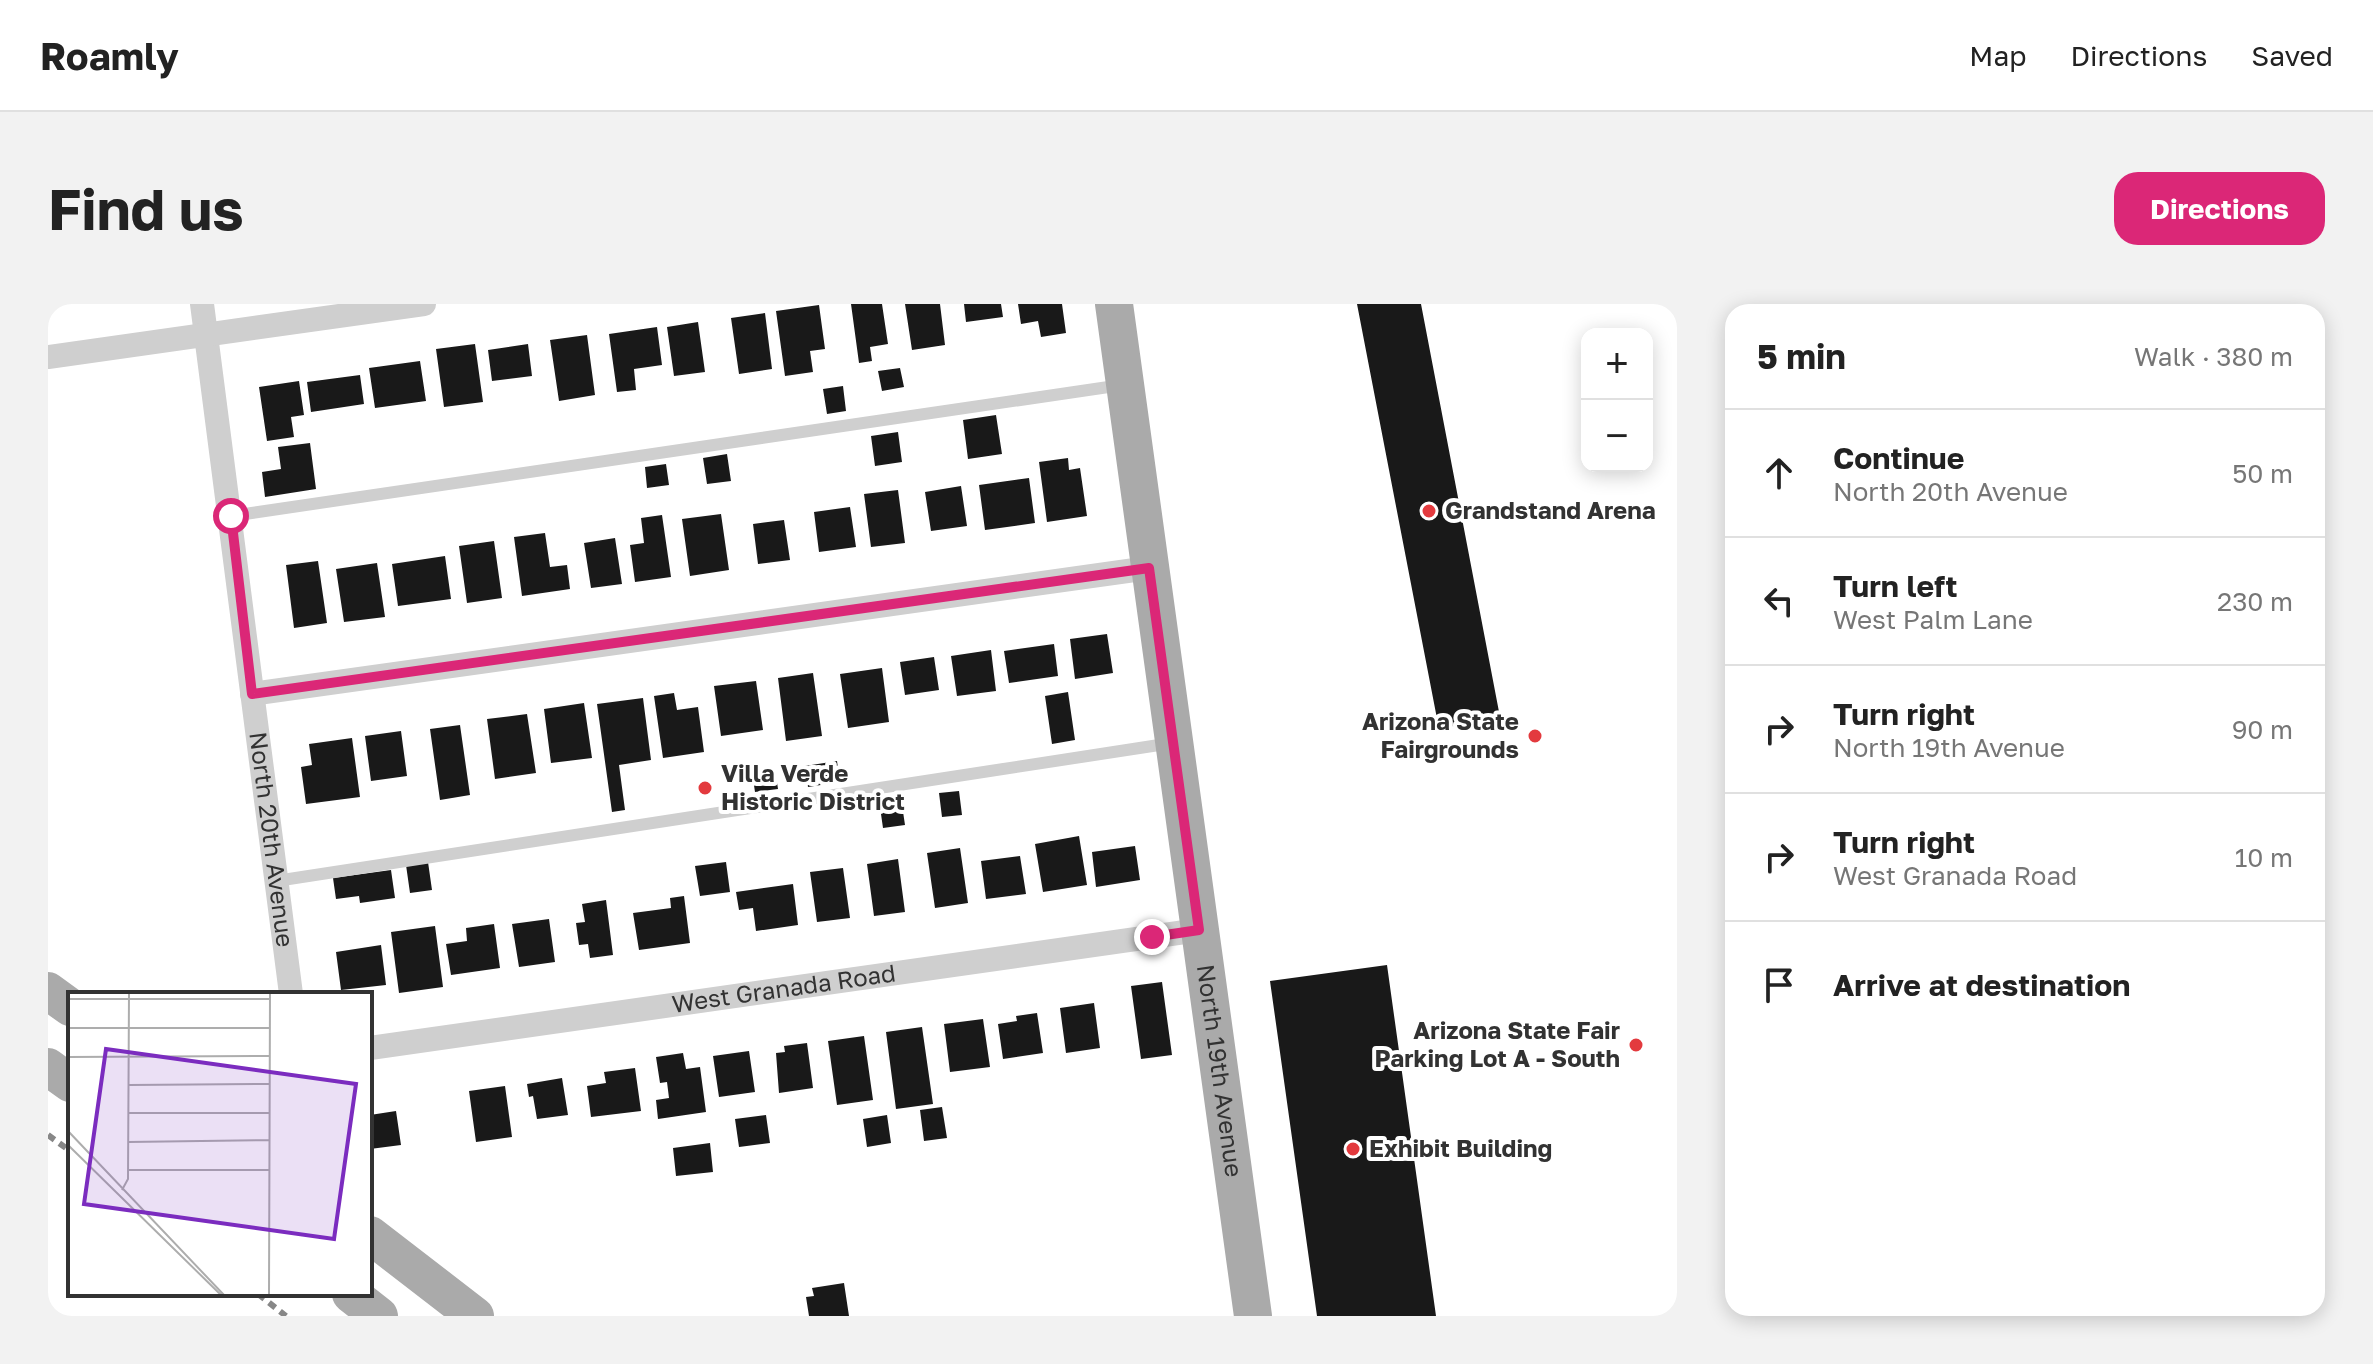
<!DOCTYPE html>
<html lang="en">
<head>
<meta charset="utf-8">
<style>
	body { margin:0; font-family:"Golos Text",sans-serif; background:#f2f2f2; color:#222 }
	.controls { position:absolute; right:24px; top:24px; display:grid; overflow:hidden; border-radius:16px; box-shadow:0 4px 20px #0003 }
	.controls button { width:72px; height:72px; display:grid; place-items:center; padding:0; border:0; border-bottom:2px solid #e0e0e0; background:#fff; color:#222; font:40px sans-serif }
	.stop { position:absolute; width:24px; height:24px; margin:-18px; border:6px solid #db2777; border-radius:50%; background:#fff }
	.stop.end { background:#db2777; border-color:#fff; box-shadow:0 2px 8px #0008 }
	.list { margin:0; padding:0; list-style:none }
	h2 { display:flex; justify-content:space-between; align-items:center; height:104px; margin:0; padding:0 32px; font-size:34px }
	h2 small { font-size:26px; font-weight:400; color:#767676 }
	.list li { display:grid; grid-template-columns:52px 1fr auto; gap:24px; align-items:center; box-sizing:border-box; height:128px; padding:0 32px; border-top:2px solid #e0e0e0 }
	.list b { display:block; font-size:30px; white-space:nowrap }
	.list p { margin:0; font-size:26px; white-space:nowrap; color:#767676 }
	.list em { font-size:26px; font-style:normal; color:#767676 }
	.icon { flex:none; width:44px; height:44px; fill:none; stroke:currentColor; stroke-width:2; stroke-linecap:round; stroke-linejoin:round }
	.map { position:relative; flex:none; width:1629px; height:1012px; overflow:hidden; border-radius:24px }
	header { display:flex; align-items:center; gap:48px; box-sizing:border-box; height:112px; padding:0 40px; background:#fff; border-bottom:2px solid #e0e0e0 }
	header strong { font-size:38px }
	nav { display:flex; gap:44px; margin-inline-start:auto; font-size:28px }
	.intro { display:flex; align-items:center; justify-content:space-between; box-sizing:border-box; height:192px; padding:0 48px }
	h1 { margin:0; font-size:56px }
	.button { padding:20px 36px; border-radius:24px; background:#db2777; color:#fff; font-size:28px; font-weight:700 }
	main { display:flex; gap:48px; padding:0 48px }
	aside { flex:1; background:#fff; border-radius:24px; box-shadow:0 4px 20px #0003 }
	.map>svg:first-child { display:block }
	.building { fill:#191919 }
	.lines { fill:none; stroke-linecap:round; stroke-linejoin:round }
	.lane { stroke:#cfcfcf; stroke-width:12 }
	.street { stroke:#cfcfcf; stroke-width:24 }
	.primary { stroke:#aaa; stroke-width:38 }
	.rail { stroke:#878787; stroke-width:6; stroke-dasharray:8 6; stroke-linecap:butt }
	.route { stroke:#db2777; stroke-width:10 }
	.poi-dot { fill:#e33a3e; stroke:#fff; stroke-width:3 }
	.labels { text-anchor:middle; stroke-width:8; stroke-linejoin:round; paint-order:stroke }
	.poi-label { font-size:24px; font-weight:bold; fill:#323232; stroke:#fff; text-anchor:start }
	.street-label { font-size:24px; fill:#323232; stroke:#fff }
	.inset-road { fill:none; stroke:#adadad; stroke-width:2 }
	.view { fill:#7b2cbf; fill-opacity:0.15; stroke:#7b2cbf; stroke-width:4 }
	.inset-edge { fill:none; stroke:#323232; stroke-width:4 }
</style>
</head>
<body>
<header>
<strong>Roamly</strong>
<nav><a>Map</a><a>Directions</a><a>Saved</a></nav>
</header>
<div class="intro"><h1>Find us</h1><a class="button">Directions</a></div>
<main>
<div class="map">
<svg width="1629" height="1012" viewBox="0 0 1629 1012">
	<rect width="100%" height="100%" fill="#fff"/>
	<path class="building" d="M803,0H834L840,40L822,43L824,57L811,59Z
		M857,0H892L897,41L864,46Z
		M916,0H953L955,13L918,18Z
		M970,0H1014L1018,29L993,33L990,17L973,20Z
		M1309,0H1373L1452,413L1391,425Z
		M771,1L777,45L762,47L765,68L737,72L728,7Z
		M717,9L724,65L691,70L683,14Z
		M650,18L657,68L626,72L619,23Z
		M609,23L614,61L586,65L588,86L569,88L561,30Z
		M539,31L547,91L511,97L502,36Z
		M427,40L435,98L396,103L388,45Z
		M480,40L484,72L444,77L440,46Z
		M372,57L378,97L327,104L321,64Z
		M852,64L856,83L834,87L830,67Z
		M312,71L316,100L263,108L259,78Z
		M251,77L256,111L243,113L246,133L219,137L211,83Z
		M795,82L798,107L779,110L775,85Z
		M948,111L954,150L920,155L915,116Z
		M850,128L854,158L827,162L823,132Z
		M262,139L268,185L217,193L214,168L233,165L230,143Z
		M679,150L683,177L659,180L655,154Z
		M1020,154L1021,166L1032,164L1039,212L999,218L991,158Z
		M618,160L621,181L599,184L597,163Z
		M981,174L987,219L937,226L931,181Z
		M913,182L919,222L883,227L877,188Z
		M850,186L857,239L823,243L816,190Z
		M802,203L808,243L771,248L766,208Z
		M673,210L681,266L642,272L634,215Z
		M614,211L623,273L587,278L582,241L596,239L593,214Z
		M736,216L742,256L710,260L705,220Z
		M497,229L502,263L519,261L522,285L474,292L466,233Z
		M567,234L574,280L543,284L536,239Z
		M446,237L454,294L419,299L411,242Z
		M397,252L403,295L350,302L344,260Z
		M270,257L279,319L246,324L238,261Z
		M329,259L337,313L296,318L288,265Z
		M1059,330L1065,369L1027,375L1022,335Z
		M1006,340L1010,372L961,379L956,347Z
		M943,346L948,387L909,392L903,352Z
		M886,353L891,386L857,391L852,358Z
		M834,364L841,418L800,424L792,370Z
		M765,369L774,432L738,437L730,374Z
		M708,377L715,426L673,432L666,382Z
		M1020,388L1027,436L1004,440L997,392Z
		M626,389L629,406L650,403L656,448L615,454L606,392Z
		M595,394L603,456L571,461L577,506L564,508L549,400Z
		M536,399L544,454L503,459L496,405Z
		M479,410L488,469L447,475L439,415Z
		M412,421L422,491L392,496L382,425Z
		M353,427L359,472L323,477L317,432Z
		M304,434L312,493L258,500L253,463L264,461L261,440Z
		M789,457L792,478L760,483L757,462Z
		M727,465L730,485L707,488L704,468Z
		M911,487L914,511L894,513L891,489Z
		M854,501L857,521L835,524L832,503Z
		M1031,532L1039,581L995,588L987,540Z
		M1087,542L1092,576L1048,583L1044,548Z
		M912,544L920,599L887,604L879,549Z
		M972,552L978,590L938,595L933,557Z
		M850,555L857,608L826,612L819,560Z
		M380,558L384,586L362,589L358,561Z
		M678,558L682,588L652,592L647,562Z
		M795,564L802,614L769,618L762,568Z
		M343,566L347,594L312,599L311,592L288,595L285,574Z
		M745,580L750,621L708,627L705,604L691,606L688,588Z
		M636,592L642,639L591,646L585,609L623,604L622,594Z
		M558,596L565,651L542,654L540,640L531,641L528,619L537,618L534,600Z
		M501,615L507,658L471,663L464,620Z
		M446,620L452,664L403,671L398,640L419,637L418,624Z
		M387,622L395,683L351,689L343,628Z
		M333,641L338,681L293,686L288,648Z
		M1339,661L1388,1012H1269L1222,677Z
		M1114,678L1124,751L1093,755L1083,682Z
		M1046,699L1052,744L1018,749L1012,704Z
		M989,709L995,749L955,755L950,720L969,717L968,712Z
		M935,715L942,763L902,768L896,720Z
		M874,723L885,800L848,805L838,728Z
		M816,732L825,796L789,801L780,737Z
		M759,739L765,784L731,789L728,749L737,748L736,742Z
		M701,747L707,788L671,793L665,752Z
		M635,749L638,765L652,763L658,808L610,815L608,796L621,794L619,778L612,779L608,753Z
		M587,764L593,807L543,813L539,782L558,779L556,768Z
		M514,774L520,811L489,815L485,792L481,793L479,780Z
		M457,782L464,833L428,838L421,787Z
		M894,803L899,834L876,837L872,806Z
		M348,807L353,841L322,845V811Z
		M718,811L722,839L691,843L687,815Z
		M839,811L843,839L819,843L815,815Z
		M662,839L665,868L628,872L625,844Z
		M796,979L801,1012H761L758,993L766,992L764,984Z"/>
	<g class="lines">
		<path class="lane" d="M183,212L1074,81
			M228,577L1124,439"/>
		<g class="street">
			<path id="s1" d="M154,0L243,690"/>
			<path d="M0,53L376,0"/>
			<path d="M204,390L1101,264"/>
			<path id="s2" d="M322,744L1151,626"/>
		</g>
		<g class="primary">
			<path id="s3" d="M1066,0L1205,1012"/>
			<path d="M0,687L22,703"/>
			<path d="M0,763L22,779"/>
			<path d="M322,931L427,1012"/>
			<path d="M303,990L331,1012"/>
		</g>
		<path class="rail" d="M0,831L22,847
			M210,990L238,1012"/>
	</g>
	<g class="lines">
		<path class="route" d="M183,212L204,390L1101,264L1151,626L1104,633"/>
	</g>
	<g class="poi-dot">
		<circle cx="1381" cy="207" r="8"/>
		<circle cx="1487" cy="432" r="8"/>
		<circle cx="657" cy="484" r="8"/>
		<circle cx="1588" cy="741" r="8"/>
		<circle cx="1305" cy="845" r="8"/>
	</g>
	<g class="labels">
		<g class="poi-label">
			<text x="1397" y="215">Grandstand Arena</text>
			<text x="1471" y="426" text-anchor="end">Arizona State<tspan x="1471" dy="28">Fairgrounds</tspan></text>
			<text x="673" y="478">Villa Verde<tspan x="673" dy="28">Historic District</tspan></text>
			<text x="1572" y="735" text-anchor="end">Arizona State Fair<tspan x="1572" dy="28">Parking Lot A - South</tspan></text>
			<text x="1321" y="853">Exhibit Building</text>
		</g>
		<g class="street-label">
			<text dy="8" stroke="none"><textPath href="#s1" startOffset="540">North 20th Avenue</textPath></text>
			<text dy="8" stroke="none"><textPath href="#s2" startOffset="418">West Granada Road</textPath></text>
			<text dy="8" stroke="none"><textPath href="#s3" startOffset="774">North 19th Avenue</textPath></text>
		</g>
	</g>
	<g transform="translate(20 688)">
		<rect width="304" height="304" fill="#fff"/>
		<path class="inset-road" d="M0,7H202M0,36H202M0,65L202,64M61,93L202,92M61,121H201M0,139L156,303M60,150L201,148M0,153L153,303M60,178H201M54,198L60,187L61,1M201,303L202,1"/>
		<path class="view" d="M38,57L288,92L266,247L16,212Z"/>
		<rect width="304" height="304" class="inset-edge"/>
	</g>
</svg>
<div class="controls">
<button>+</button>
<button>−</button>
</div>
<div class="stop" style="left:183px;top:212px"></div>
<div class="stop end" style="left:1104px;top:633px"></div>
</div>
<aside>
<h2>5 min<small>Walk · 380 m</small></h2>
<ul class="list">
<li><svg class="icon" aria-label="ahead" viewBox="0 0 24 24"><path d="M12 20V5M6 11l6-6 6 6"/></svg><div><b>Continue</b><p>North 20th Avenue</p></div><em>50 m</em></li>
<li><svg class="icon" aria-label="left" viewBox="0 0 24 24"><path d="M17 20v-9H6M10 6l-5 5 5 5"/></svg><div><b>Turn left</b><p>West Palm Lane</p></div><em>230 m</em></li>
<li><svg class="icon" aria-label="right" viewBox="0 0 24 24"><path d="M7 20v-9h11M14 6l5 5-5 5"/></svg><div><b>Turn right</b><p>North 19th Avenue</p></div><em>90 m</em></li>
<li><svg class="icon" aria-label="right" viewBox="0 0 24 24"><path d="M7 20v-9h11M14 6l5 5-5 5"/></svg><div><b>Turn right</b><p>West Granada Road</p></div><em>10 m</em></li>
<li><svg class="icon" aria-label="arrive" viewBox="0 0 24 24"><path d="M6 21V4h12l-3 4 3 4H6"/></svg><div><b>Arrive at destination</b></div></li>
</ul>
</aside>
</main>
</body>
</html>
